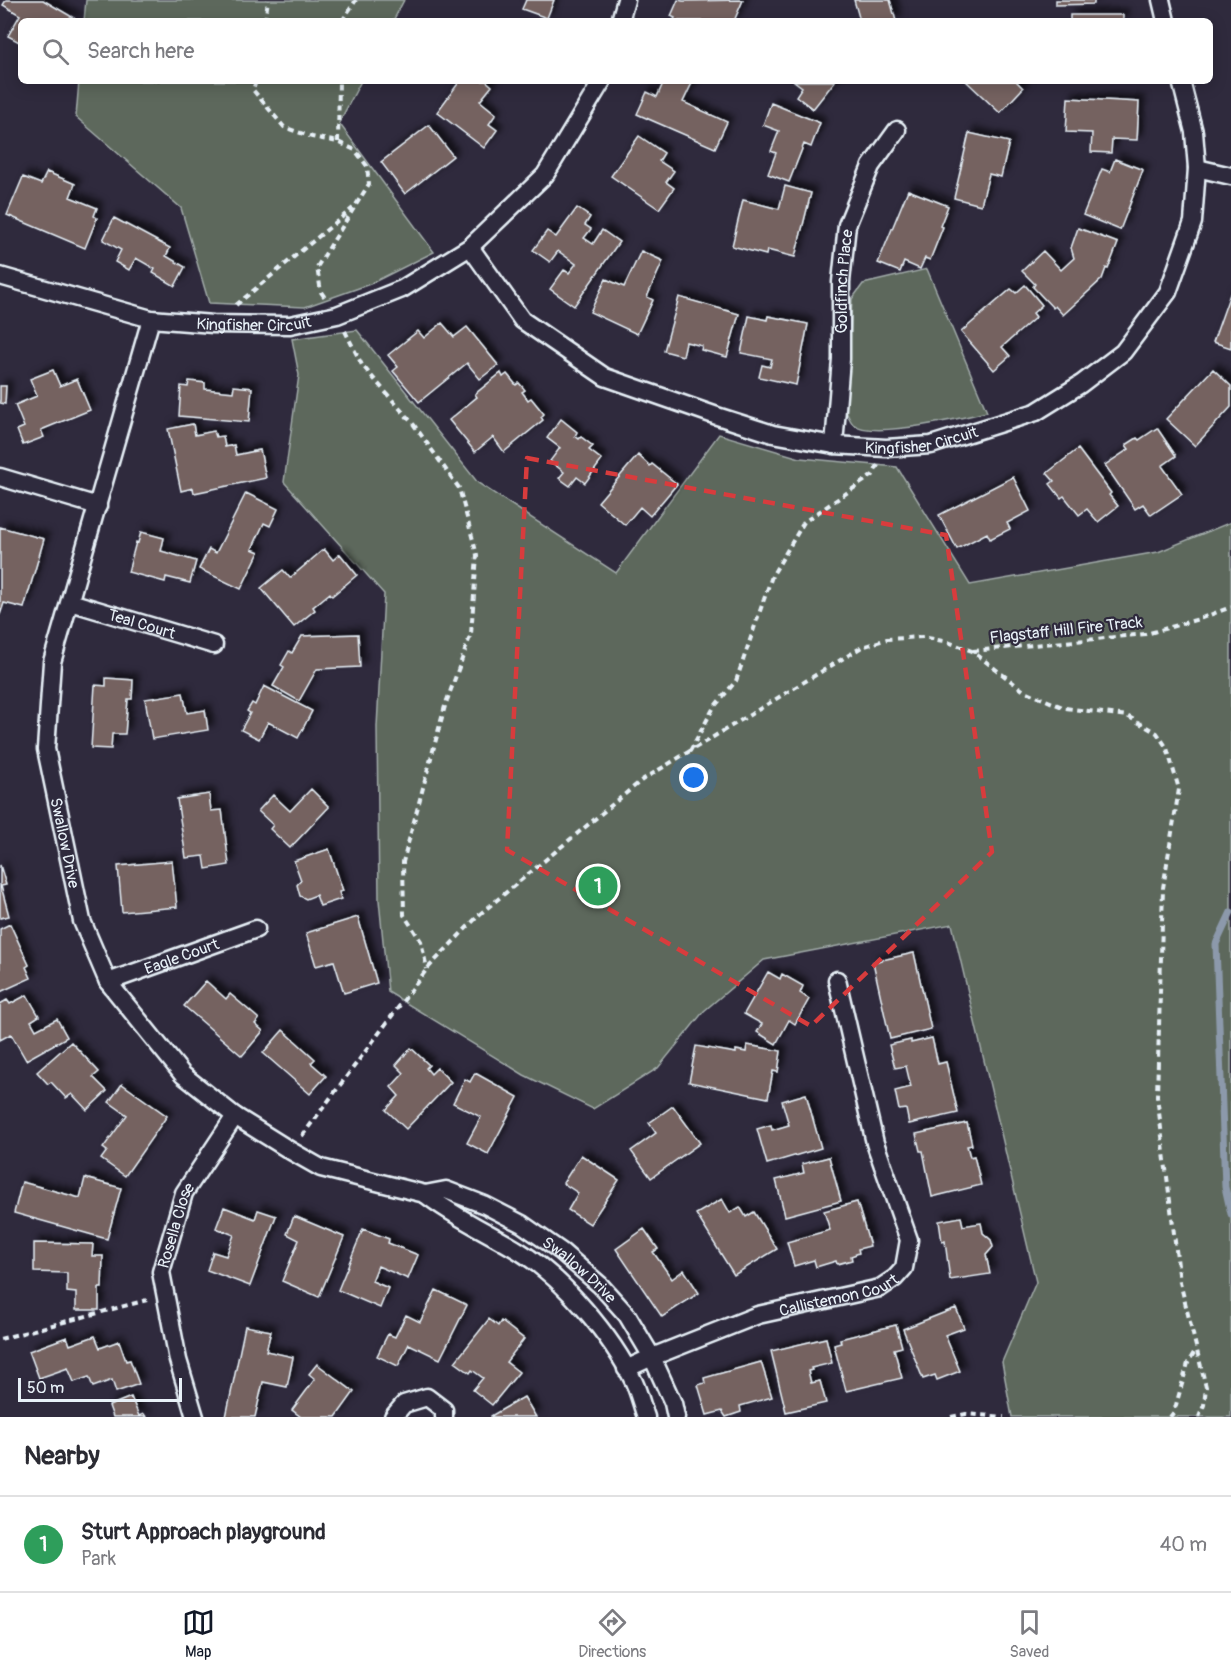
<!DOCTYPE html>
<html lang="en">
<head>
<meta charset="utf-8">
<style>
	body { margin:0; font-family:Pangolin,sans-serif; background:#f2f2f3; color:#2b2b33 }
	.scale { position:absolute; left:18px; bottom:15px; width:164px; box-sizing:border-box; padding-left:6px; border:3px solid #e8f1f8; border-top:0; font-size:16px; line-height:21px; white-space:nowrap; color:#e8f1f8; -webkit-text-stroke:4px #2f2a3d; paint-order:stroke }
	.you { position:absolute; left:694px; top:778px; width:21px; height:21px; margin:-15px; border:4px solid #fff; border-radius:50%; background:#1a73e8; box-shadow:0 0 0 9px #1a73e833 }
	.badge { display:grid; place-items:center; width:39px; height:39px; border-radius:50%; background:#111827; color:#fff; font-size:20px; font-weight:700 }
	.pin { position:absolute; translate:-50% -50%; border:3px solid #fff; box-shadow:0 2px 6px #0006 }
	.list { margin:0; padding:0; list-style:none }
	h2 { display:flex; justify-content:space-between; align-items:center; height:78px; margin:0; padding:0 24px; font-size:26px }
	h2 small { font-size:20px; font-weight:400; color:#7c7c81 }
	.list li { display:grid; grid-template-columns:39px 1fr auto; gap:18px; align-items:center; box-sizing:border-box; height:96px; padding:0 24px; border-top:2px solid #e1e1e2 }
	.list b { display:block; font-size:22px; white-space:nowrap }
	.list p { margin:0; font-size:20px; white-space:nowrap; color:#7c7c81 }
	.list em { font-size:20px; font-style:normal; color:#7c7c81 }
	.icon { flex:none; width:33px; height:33px; fill:none; stroke:currentColor; stroke-width:2; stroke-linecap:round; stroke-linejoin:round }
	.map { position:relative; flex:none; width:1231px; height:1417px; overflow:hidden }
	.search { position:absolute; background:#fff; box-shadow:0 3px 15px #0003; left:18px; right:18px; top:18px; height:66px; display:flex; align-items:center; gap:15px; box-sizing:border-box; padding:0 21px; border-radius:9px; color:#7c7c81; font-size:22px }
	.sheet { height:174px; background:#fff }
	nav { display:flex; justify-content:space-around; align-items:center; box-sizing:border-box; height:84px; border-top:2px solid #e1e1e2; background:#fff; font-size:16px; color:#7c7c81 }
	nav a { display:grid; justify-items:center; gap:3px }
	nav .on { color:#111827 }
	.map>svg:first-child { display:block }
	.green { fill:#5d685c; stroke:#a2acaa; stroke-width:1.5 }
	.lines { fill:none; stroke-linecap:round; stroke-linejoin:round }
	.stream { stroke:#8c99ab; stroke-width:7 }
	.building { fill:#746261; stroke:#e8f1f8; stroke-width:1.5; filter:url(#shadow) }
	.street-casing { stroke:#e8f1f8; stroke-width:21 }
	.path { stroke:#e8f1f8; stroke-width:4; stroke-dasharray:6 4.5; stroke-linecap:butt }
	.street { stroke:#2f2a3d; stroke-width:16 }
	.marked { fill:none; stroke:#d83c3d; stroke-width:4.5; stroke-dasharray:12 8; stroke-linejoin:round }
	.labels { text-anchor:middle; stroke-width:4.5; stroke-linejoin:round; paint-order:stroke }
	.street-label { font-size:16px; fill:#e8f1f8; stroke:#2f2a3d }
</style>
</head>
<body>
<div class="map">
<svg width="1231" height="1417" viewBox="0 0 1231 1417">
	<defs>
		<filter id="shadow"><feDropShadow dx="5.5" dy="-5.5" stdDeviation="3" flood-color="#0009"/></filter>
	</defs>
	<rect width="100%" height="100%" fill="#2f2a3d"/>
	<filter id="ink" filterUnits="userSpaceOnUse"><feTurbulence type="fractalNoise" baseFrequency=".0167" numOctaves="2"/><feDisplacementMap in="SourceGraphic" scale="12" xChannelSelector="R" yChannelSelector="G"/><feConvolveMatrix kernelMatrix="1 2 1 2 8 2 1 2 1" color-interpolation-filters="sRGB"/></filter>
	<g filter="url(#ink)">
		<path class="green" d="M86,0H404L393,21H84Z
			M79,81H361L339,123L434,252L370,284L305,307L209,303L181,208L76,117Z
			M927,269L987,412C962,418 872,440 853,424C850,421 848,415 846,412L852,299L863,284Z
			M357,330L478,483L616,573L719,434L800,458L897,467L970,585L1158,552L1231,522V1417H1012L1002,1362L1036,1282L952,924L764,960L704,1011L658,1068L593,1109L524,1075L388,992L379,900L377,727L384,594L284,482L299,375L292,339Z"/>
		<g class="lines">
			<path class="stream" d="M1231,912L1216,944L1225,1187L1231,1214"/>
		</g>
		<path class="building" d="M6,0H43L79,21H21V43L8,36L20,15L3,5Z
			M526,0H554L547,18L522,9Z
			M678,0L683,1L743,0L734,21H673L675,18L671,16Z
			M854,0H890L896,21H860Z
			M1056,0H1094V4L1056,5Z
			M1070,15H1123V21H1070Z
			M460,81H486L492,86L480,101L496,114L489,124L497,130L484,148L437,112Z
			M664,81H693L683,102L727,122L715,148L637,114L647,92L657,97Z
			M794,81H835L813,109L796,96L802,87Z
			M966,81H1016L1023,88L1000,113Z
			M1068,98L1139,102L1137,140L1112,139L1111,153L1091,152L1092,133L1066,132Z
			M771,103L820,123L811,147L804,144L789,182L768,174L776,153L771,151L779,131L763,125Z
			M429,125L453,156L405,194L381,162Z
			M969,133L1009,142L1001,177L989,174L981,205L954,198Z
			M639,136L664,153L659,161L674,171L666,182L674,188L659,209L611,176Z
			M1115,159L1143,170L1120,230L1083,215L1102,169L1110,172Z
			M47,172L75,184L70,197L97,208L94,216L97,218L85,248L7,215L23,177L41,184Z
			M785,186L811,193L795,257L767,250L766,255L732,246L743,200L779,209Z
			M908,190L948,206L940,226L943,227L930,260L925,258L920,269L904,262L900,272L878,263Z
			M577,208L590,217L585,225L591,229L584,238L593,244L602,230L619,242L574,306L550,289L564,270L569,273L576,264L558,251L550,262L533,250L547,231L556,237Z
			M114,218L170,248L166,256L185,267L175,286L153,273L155,269L136,258L129,270L115,262L121,250L103,240Z
			M1078,228L1118,243L1108,269L1106,268L1102,279L1063,315L1055,306L1053,308L1033,287L1035,284L1022,271L1043,251L1061,270L1074,258L1071,248Z
			M641,251L663,261L647,297L653,300L637,334L590,312L606,279L624,287Z
			M1025,285L1042,305L1033,313L1036,317L1002,347L1010,356L994,370L961,332L1011,289L1016,293Z
			M1230,294L1231,295V348L1213,342Z
			M679,297L739,314L727,357L701,350L702,346L686,342L683,356L664,351Z
			M749,316L767,320L768,316L808,324L796,385L759,377L762,365L770,367L772,359L741,353Z
			M442,323L454,337L467,327L498,365L480,379L467,363L419,402L393,371L398,367L388,355L418,331L424,338Z
			M1213,369L1231,386V407L1195,446L1166,419Z
			M53,370L60,386L77,379L90,410L41,430L44,437L23,445L17,430L24,427L15,405L37,396L30,379Z
			M501,373L503,377L507,374L516,385L519,383L525,390L522,392L528,400L531,398L544,414L541,417L543,420L504,452L493,437L475,452L449,420L477,397L475,394Z
			M189,381L205,383V389L233,392L234,386L252,388L249,422L179,416L181,386L188,387Z
			M0,386H6L5,404L0,403Z
			M561,419L577,432L575,436L579,439L581,437L593,446L589,450L602,460L585,483L577,477L570,486L559,478L564,472L550,461L560,448L547,438Z
			M193,424L195,435L214,431L216,437L223,436L225,447L234,445L236,455L260,450L266,478L194,493L193,488L181,491L168,429Z
			M1157,428L1176,456L1162,466L1182,494L1151,515L1143,504L1135,509L1105,465L1129,449L1126,445L1137,438L1139,440Z
			M1078,449L1111,493L1109,495L1118,506L1098,522L1087,509L1079,515L1064,496L1061,498L1050,484L1054,481L1047,473Z
			M638,455L650,466L652,464L677,484L650,516L640,507L625,525L598,502Z
			M1013,477L1030,511L1007,523L1010,529L990,539L987,533L957,549L939,515Z
			M246,493L278,509L270,526L264,523L252,549L259,552L241,589L199,569L209,549L216,553Z
			M0,527L44,539L24,608L4,603L0,615Z
			M141,532L164,538L161,551L196,561L190,583L166,577L165,582L128,572L136,542L138,543Z
			M324,549L333,560L340,554L357,575L332,596L330,593L313,607L315,610L294,627L261,588L283,570L290,578Z
			M358,634L360,667L317,669L299,701L273,686L284,667L281,665L289,651L292,653L302,636Z
			M106,678L133,680L132,699H128L125,734H112L111,749L91,748L95,685L106,686Z
			M264,686L312,711L298,738L268,722L259,739L241,730L250,713L247,711L252,703L255,705Z
			M183,693L187,713L205,710L208,730L152,739L145,699Z
			M311,789L329,807L290,848L270,829L273,825L258,811L273,795L290,811Z
			M209,794L211,811L222,810L229,865L206,869L204,856L186,858L177,799Z
			M329,849L343,891L339,892L341,899L320,906L316,895L306,899L300,896L297,885L301,880L294,861Z
			M172,861L177,907L122,912L118,866Z
			M0,865L6,885L1,886L9,916L0,918Z
			M358,917L377,983L344,993L334,961L316,966L306,933Z
			M10,924L29,965L26,967L31,978L0,992V929Z
			M914,953L931,1029L890,1039L873,962Z
			M768,972L780,979L782,974L803,986L800,993L809,999L795,1024L789,1020L776,1044L757,1032L762,1024L744,1014Z
			M206,981L226,999L230,994L259,1019L255,1024L263,1031L242,1056L184,1006Z
			M27,995L39,1016L31,1021L36,1030L57,1019L67,1037L26,1060L11,1034L0,1040V1004L7,1000L10,1004Z
			M283,1030L315,1059L311,1063L326,1076L310,1094L263,1053Z
			M932,1038L938,1064L946,1062L958,1113L909,1124L906,1109L899,1110L895,1091L911,1087L906,1066L895,1068L889,1045L911,1040V1043Z
			M71,1042L99,1072L93,1077L107,1091L87,1110L72,1094L66,1098L51,1082L48,1084L37,1072Z
			M747,1045L781,1051L778,1072L773,1071L768,1098L689,1082L696,1046L736,1053V1050L746,1052Z
			M411,1048L429,1065L426,1068L431,1074L437,1068L451,1082L406,1129L386,1110L399,1096L391,1087L404,1073L396,1065Z
			M475,1073L518,1097L488,1154L467,1143L481,1117L453,1103L465,1079L470,1082Z
			M122,1084L167,1116L125,1176L101,1159L107,1151L103,1148L127,1115L109,1102Z
			M806,1094L821,1148L767,1164L757,1129L771,1125L772,1130L789,1125L782,1101Z
			M673,1106L700,1143L651,1178L631,1151L656,1133L649,1123Z
			M967,1123L972,1145L967,1146L970,1157L974,1156L981,1185L932,1197L923,1151H920L916,1134Z
			M581,1155L619,1180L590,1224L568,1210L578,1193L563,1183Z
			M829,1157L841,1201L785,1216L776,1180L804,1173L802,1164Z
			M85,1178L121,1188L107,1239L14,1213L22,1182L80,1198Z
			M722,1199L730,1213L740,1207L746,1217L754,1212L777,1249L734,1275L696,1214Z
			M857,1202L870,1246L858,1249L859,1253L851,1256L852,1260L837,1264L836,1261L816,1267L814,1260L794,1266L787,1242L830,1230L824,1211Z
			M224,1207L255,1219L258,1210L276,1216L250,1286L207,1270L213,1252L226,1256L234,1235L216,1228Z
			M294,1216L344,1237L319,1297L282,1281L299,1240L287,1234Z
			M961,1217L963,1226L981,1223L983,1233L991,1240L993,1247L986,1255L990,1274L950,1280L945,1241L942,1242L939,1221Z
			M363,1229L389,1239L388,1243L418,1255L408,1279L378,1266L372,1281L388,1288L380,1308L338,1290Z
			M644,1229L658,1249L653,1252L672,1279L684,1270L699,1293L662,1317L616,1249Z
			M34,1243L93,1244L92,1256H103L102,1288H99V1310H76V1293L67,1292V1273L34,1272Z
			M436,1290L467,1305L440,1359L409,1344L398,1366L377,1356L388,1334L395,1337L406,1315L420,1322Z
			M956,1308L964,1328L945,1335L960,1371L937,1380L935,1375L923,1379L903,1329Z
			M489,1319L498,1326L501,1321L524,1339L506,1362L519,1372L492,1405L473,1390L483,1378L472,1370L470,1373L455,1362Z
			M896,1325L902,1347L894,1349L902,1378L846,1391L834,1345L841,1343L840,1339Z
			M245,1326L271,1331L266,1351L293,1357L287,1387L263,1382L255,1417H226Z
			M95,1336L100,1348L119,1341L126,1361L130,1360L139,1384L116,1392L112,1380L93,1387L89,1377L74,1382L68,1368L39,1378L29,1351L67,1337L70,1345Z
			M826,1338L832,1363L811,1368L812,1370L808,1371L811,1383L820,1381L826,1403L786,1412L771,1351Z
			M761,1362L772,1397L740,1406L741,1412L726,1417L722,1411L707,1415L698,1385L705,1383L704,1378Z
			M317,1364L354,1392L336,1417H301L292,1410L315,1379L309,1374Z
			M131,1397L139,1416L144,1414L146,1417H113L109,1406Z
			M524,1397L536,1417H491V1416Z"/>
		<g class="lines">
			<g class="street-casing">
				<g id="street">
					<path d="M1161,0L1166,21"/>
					<path d="M620,21L626,0"/>
					<path d="M1197,168L1231,176"/>
					<path id="s1" d="M470,247L522,320L605,377L717,416L773,434L834,445L886,448L931,445L1036,412L1081,384L1123,352L1168,292L1193,222L1197,168L1194,132L1181,81"/>
					<path id="s2" d="M0,276L151,319L213,324L290,325L337,315L402,289L470,247L545,175L602,81"/>
					<path id="s3" d="M151,319L52,662L46,749L82,921L108,982L183,1075L235,1116L291,1151L321,1168L425,1194L446,1190L485,1205L522,1224L562,1252L600,1285L627,1315L652,1357L673,1403L676,1417"/>
					<path id="s4" d="M834,445L841,359V282L847,225L871,166L897,130"/>
					<path d="M0,477L98,506"/>
					<path id="s5" d="M70,602L214,645"/>
					<path id="s6" d="M108,982L256,929"/>
					<path d="M425,1194C454,1217 488,1232 519,1251C563,1278 612,1336 634,1382C639,1393 642,1406 646,1417"/>
					<path id="s7" d="M626,1369L652,1357L758,1315L880,1288L895,1278L904,1268L909,1240L875,1143L837,980"/>
					<path id="s8" d="M195,1417L178,1360L161,1272L184,1193L235,1116"/>
					<path d="M393,1417L404,1404L427,1397L444,1410V1417"/>
				</g>
			</g>
			<path class="path" d="M265,21L268,0
				M342,21L356,0
				M256,81L253,90L284,127L312,137L338,142L355,150L367,166L369,184L317,267L321,292L326,299
				M338,142L339,81
				M236,305L353,208
				M345,331L362,365L414,425L459,488L477,555L471,634L445,706L403,862L404,915L421,941L427,969
				M973,651L1146,634L1199,619L1231,607
				M690,751L714,707L736,681L772,576L804,522L873,475L878,465
				M302,1136L427,969L480,914L642,780L862,647L887,639L923,637L948,642L972,651L1024,691L1065,708L1127,716L1157,733L1167,748L1179,789L1163,888L1157,1096L1180,1282L1206,1387L1204,1405L1199,1417
				M0,1339L147,1300
				M951,1417L966,1414L1004,1417
				M1170,1417L1174,1412L1188,1363L1196,1349"/>
			<use href="#street" class="street"/>
		</g>
	</g>
	<path class="marked" d="M527,458L946,535L992,852L811,1026L507,850Z"/>
	<g class="labels">
		<g class="street-label">
			<text dy="6" stroke="none"><textPath href="#s4" startOffset="164">Goldfinch Place</textPath></text>
			<text dy="6" stroke="none"><textPath href="#s2" startOffset="260">Kingfisher Circuit</textPath></text>
			<text dy="6" stroke="none"><textPath href="#s1" startOffset="518">Kingfisher Circuit</textPath></text>
			<text dy="6" stroke="none"><textPath href="#s5" startOffset="75">Teal Court</textPath></text>
			<text transform="translate(1066 629) rotate(-6)" y="6">Flagstaff Hill Fire Track</text>
			<text dy="6" stroke="none"><textPath href="#s3" startOffset="540">Swallow Drive</textPath></text>
			<text dy="6" stroke="none"><textPath href="#s6" startOffset="78">Eagle Court</textPath></text>
			<text dy="6" stroke="none"><textPath href="#s8" startOffset="198">Rosella Close</textPath></text>
			<text dy="6" stroke="none"><textPath href="#s3" startOffset="1258">Swallow Drive</textPath></text>
			<text dy="6" stroke="none"><textPath href="#s7" startOffset="226">Callistemon Court</textPath></text>
		</g>
	</g>
</svg>
<div class="scale">50 m</div>
<div class="you"></div>
<div class="pin badge" style="left:598px;top:886px;background:#2e9e5b">1</div>
<div class="search"><svg class="icon" aria-label="search" viewBox="0 0 24 24"><circle cx="10" cy="10" r="6"/><path d="M15 15l6 6"/></svg>Search here</div>
</div>
<section class="sheet">
<h2>Nearby<small></small></h2>
<ul class="list">
<li><span class="badge" style="background:#2e9e5b">1</span><div><b>Sturt Approach playground</b><p>Park</p></div><em>40 m</em></li>
</ul>
</section>
<nav>
<a class="on"><svg class="icon" aria-label="map" viewBox="0 0 24 24"><path d="M3 6l6-2 6 2 6-2v14l-6 2-6-2-6 2zM9 4v14M15 6v14"/></svg>Map</a>
<a><svg class="icon" aria-label="directions" viewBox="0 0 24 24"><path d="M12 3l9 9-9 9-9-9zM9 14v-3h6M13 9l2 2-2 2"/></svg>Directions</a>
<a><svg class="icon" aria-label="saved" viewBox="0 0 24 24"><path d="M7 4h10v16l-5-4-5 4z"/></svg>Saved</a>
</nav>
</body>
</html>
